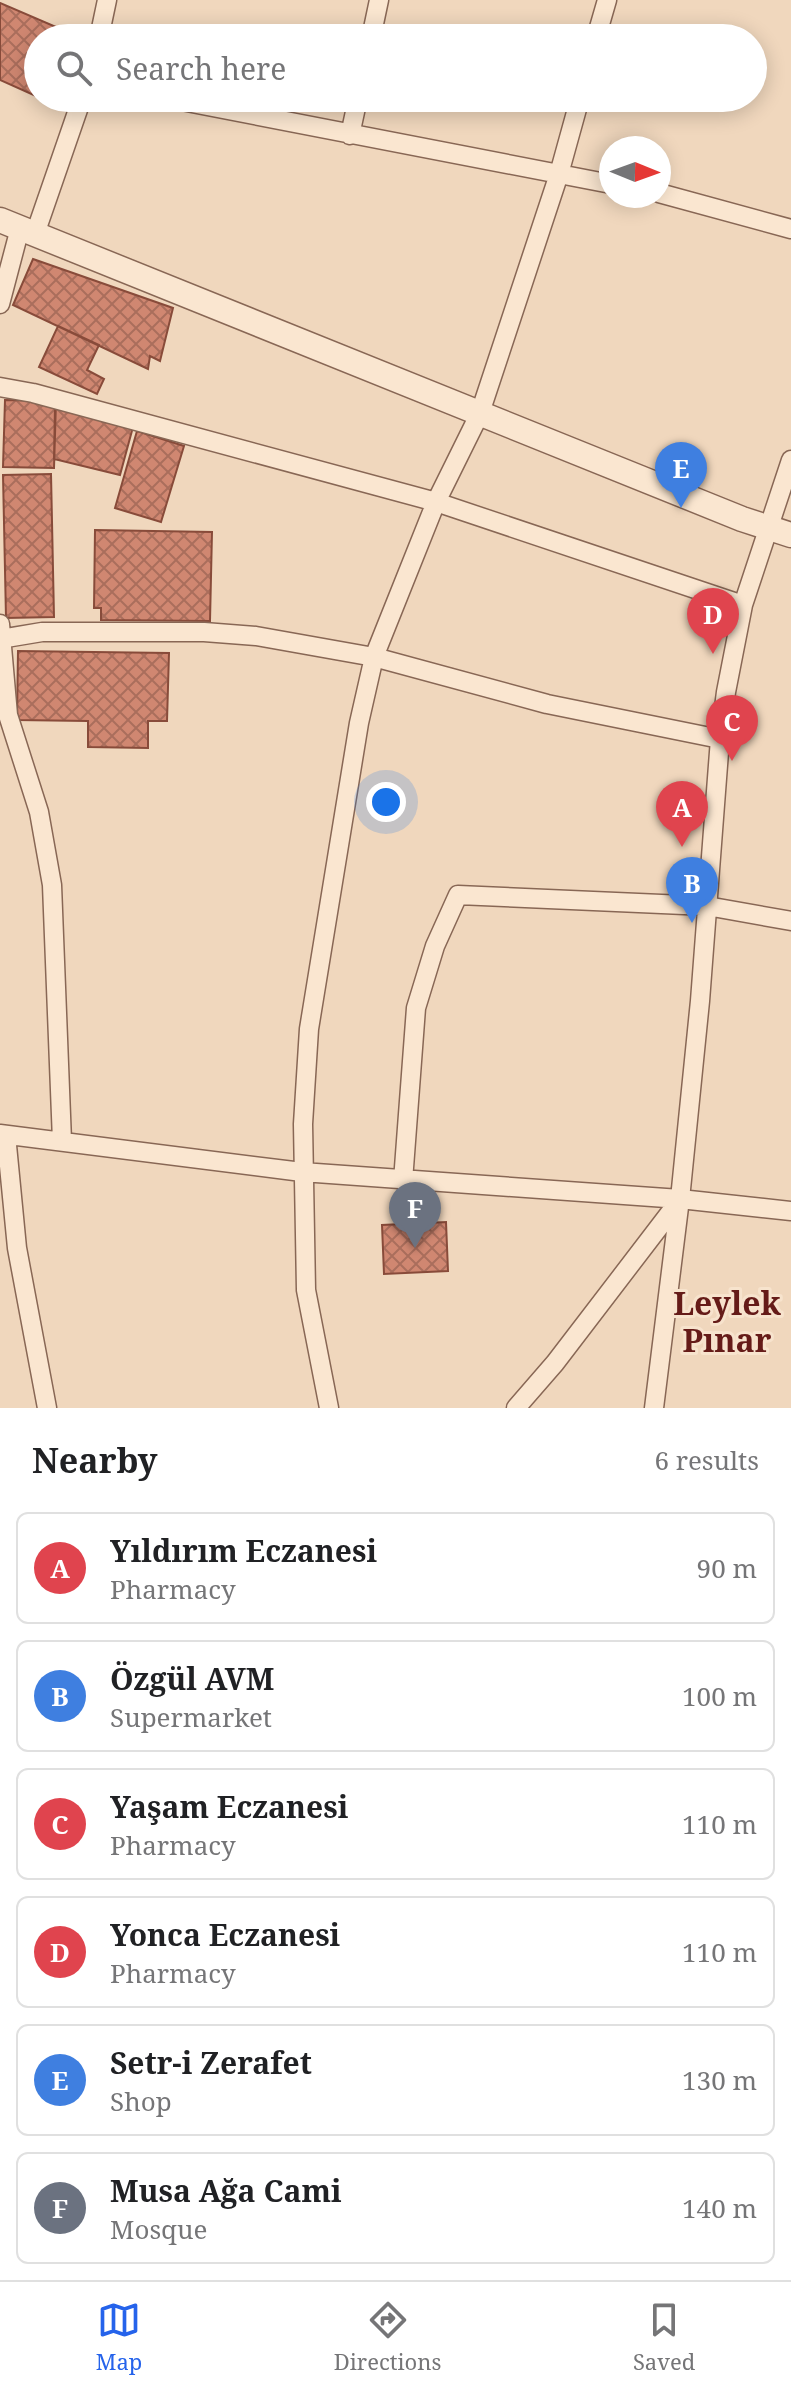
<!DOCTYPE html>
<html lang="en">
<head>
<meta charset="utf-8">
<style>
	body { margin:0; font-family:"Noto Serif",serif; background:#f2f2f2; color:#202124 }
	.compass { position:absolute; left:599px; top:136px; width:72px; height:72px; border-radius:50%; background:#fff; box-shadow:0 4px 20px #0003; rotate:91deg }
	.you { position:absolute; left:386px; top:802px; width:28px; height:28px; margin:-20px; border:6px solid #fff; border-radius:50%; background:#1a73e8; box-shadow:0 0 0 12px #1a73e833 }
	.badge { display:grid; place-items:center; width:52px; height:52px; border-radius:50%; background:#2563eb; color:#fff; font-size:26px; font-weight:700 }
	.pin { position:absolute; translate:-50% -66px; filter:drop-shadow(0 2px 4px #0008) }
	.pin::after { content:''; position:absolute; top:42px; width:28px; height:24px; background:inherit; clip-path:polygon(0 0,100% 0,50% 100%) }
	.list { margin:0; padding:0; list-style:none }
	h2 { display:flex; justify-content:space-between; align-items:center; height:104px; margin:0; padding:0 32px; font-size:34px }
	h2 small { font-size:26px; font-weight:400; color:#757577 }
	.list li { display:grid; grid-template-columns:52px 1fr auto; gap:24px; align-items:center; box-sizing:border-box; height:112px; margin:0 16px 16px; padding:0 16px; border:2px solid #e0e0e0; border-radius:12px }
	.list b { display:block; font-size:30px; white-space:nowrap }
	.list p { margin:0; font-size:26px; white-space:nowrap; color:#757577 }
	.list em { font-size:26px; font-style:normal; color:#757577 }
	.icon { flex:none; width:44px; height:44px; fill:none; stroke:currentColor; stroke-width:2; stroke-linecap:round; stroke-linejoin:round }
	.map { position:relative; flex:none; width:791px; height:1408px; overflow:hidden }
	.search { position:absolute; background:#fff; box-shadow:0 4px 20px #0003; left:24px; right:24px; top:24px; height:88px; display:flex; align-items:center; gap:20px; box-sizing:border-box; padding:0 28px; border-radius:44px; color:#757577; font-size:30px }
	.sheet { height:872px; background:#fff }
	nav { display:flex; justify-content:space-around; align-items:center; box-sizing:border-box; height:112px; border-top:2px solid #e0e0e0; background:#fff; font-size:22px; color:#757577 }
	nav a { display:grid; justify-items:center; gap:4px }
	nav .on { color:#2563eb }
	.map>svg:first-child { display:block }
	.building { fill:url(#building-cross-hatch); stroke:#884b3a; stroke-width:2 }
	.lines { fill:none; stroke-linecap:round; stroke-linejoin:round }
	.minor-casing { stroke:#886755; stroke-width:21 }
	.tertiary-casing { stroke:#886755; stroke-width:27 }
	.minor { stroke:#fae6d0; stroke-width:18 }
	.tertiary { stroke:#fae6d0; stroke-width:24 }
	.labels { text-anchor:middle; stroke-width:6; stroke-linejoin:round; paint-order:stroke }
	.district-label { font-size:32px; font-weight:bold; fill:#651b18; stroke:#f7e3cd }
</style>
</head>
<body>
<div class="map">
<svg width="791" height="1408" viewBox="0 0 791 1408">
	<defs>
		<pattern id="building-cross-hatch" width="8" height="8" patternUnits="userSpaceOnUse" patternTransform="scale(2)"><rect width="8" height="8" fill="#d08771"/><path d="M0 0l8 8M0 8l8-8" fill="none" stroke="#aa6e5c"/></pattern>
	</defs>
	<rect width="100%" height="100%" fill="#f0d7bd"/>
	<path class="building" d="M0,3L70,33L67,38H38V97L0,80Z
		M42,98H72L68,109Z
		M33,259L173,308L160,361L150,356L148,369L13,305Z
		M58,326L99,345L87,370L104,379L97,394L39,367Z
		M5,400L56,401L54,468L3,467Z
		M55,407L133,427L120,475L54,459Z
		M137,431L184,446L161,522L115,508Z
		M51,474L54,617L6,618L3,475Z
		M95,530L212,532L210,621L101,620V608H94Z
		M18,651L169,653L167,721H148V748L88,747V721L17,720Z
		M446,1222L448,1271L384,1274L382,1225Z"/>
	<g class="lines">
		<g class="minor-casing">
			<path id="minor" d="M99,38L107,0
				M371,38L379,0
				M596,38L607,0
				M166,98L611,184
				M350,135L358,98
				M659,193L791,229
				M35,234L82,98
				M0,304L20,228
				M0,387L33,393L436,502L743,605
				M0,624L8,715L39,812L52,885L62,1141
				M0,639L42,632H204L256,636L374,657L547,704L720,739
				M0,1134L302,1172L680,1199L791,1211
				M6,1135L17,1248L47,1408
				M403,1181L416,1008L435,946L458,895L707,906L791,921
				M329,1408L306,1290L303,1124L309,1029L359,723L374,657L436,502L480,413L559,174L580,98
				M516,1408L555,1363L679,1201
				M654,1408L680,1199L700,1001L720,739L726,692L743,605L791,460"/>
		</g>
		<g class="tertiary-casing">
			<path id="tertiary" d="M0,220L742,519L791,535"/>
		</g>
		<use href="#minor" class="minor"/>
		<use href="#tertiary" class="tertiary"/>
	</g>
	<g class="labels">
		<g class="district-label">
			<text x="727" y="1315">Leylek<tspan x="727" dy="37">Pınar</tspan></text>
		</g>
	</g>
</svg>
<svg class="compass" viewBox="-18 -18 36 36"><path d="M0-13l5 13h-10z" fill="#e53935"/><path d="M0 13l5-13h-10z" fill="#757577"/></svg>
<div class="you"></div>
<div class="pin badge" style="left:682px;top:847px;background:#e0444e">A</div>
<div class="pin badge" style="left:692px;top:923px;background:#3f7fe0">B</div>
<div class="pin badge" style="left:732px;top:761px;background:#e0444e">C</div>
<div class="pin badge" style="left:713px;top:654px;background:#e0444e">D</div>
<div class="pin badge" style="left:681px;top:508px;background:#3f7fe0">E</div>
<div class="pin badge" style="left:415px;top:1248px;background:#6b7280">F</div>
<div class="search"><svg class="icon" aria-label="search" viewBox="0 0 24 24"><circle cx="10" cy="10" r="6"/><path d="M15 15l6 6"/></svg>Search here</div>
</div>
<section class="sheet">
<h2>Nearby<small>6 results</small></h2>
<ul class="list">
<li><span class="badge" style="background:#e0444e">A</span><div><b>Yıldırım Eczanesi</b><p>Pharmacy</p></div><em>90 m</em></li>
<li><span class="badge" style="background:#3f7fe0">B</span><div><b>Özgül AVM</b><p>Supermarket</p></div><em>100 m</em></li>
<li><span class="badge" style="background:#e0444e">C</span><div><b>Yaşam Eczanesi</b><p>Pharmacy</p></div><em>110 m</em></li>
<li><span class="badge" style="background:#e0444e">D</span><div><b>Yonca Eczanesi</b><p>Pharmacy</p></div><em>110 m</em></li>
<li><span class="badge" style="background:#3f7fe0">E</span><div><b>Setr-i Zerafet</b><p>Shop</p></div><em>130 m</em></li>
<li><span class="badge" style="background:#6b7280">F</span><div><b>Musa Ağa Cami</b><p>Mosque</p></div><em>140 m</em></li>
</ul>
</section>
<nav>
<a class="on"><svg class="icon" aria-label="map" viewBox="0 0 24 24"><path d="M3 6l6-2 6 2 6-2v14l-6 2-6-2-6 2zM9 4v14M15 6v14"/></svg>Map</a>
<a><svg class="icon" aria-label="directions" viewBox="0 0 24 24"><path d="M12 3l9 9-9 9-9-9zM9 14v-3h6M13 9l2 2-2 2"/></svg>Directions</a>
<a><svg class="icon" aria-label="saved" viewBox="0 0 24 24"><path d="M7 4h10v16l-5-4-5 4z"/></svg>Saved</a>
</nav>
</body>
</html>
